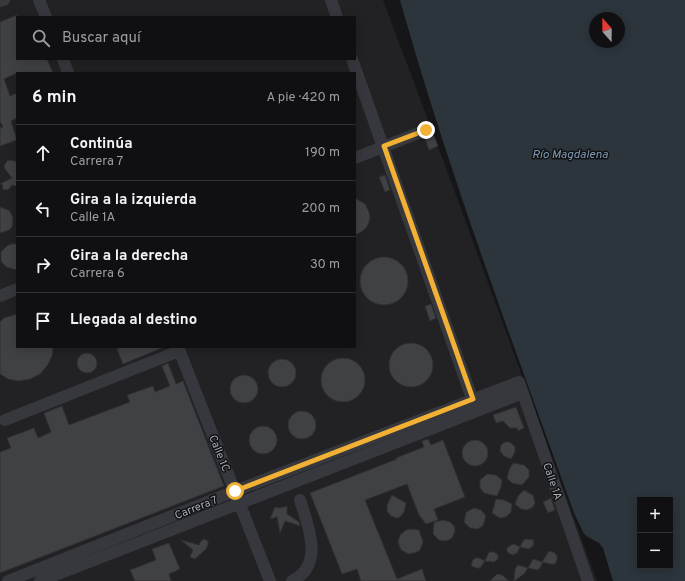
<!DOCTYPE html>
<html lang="es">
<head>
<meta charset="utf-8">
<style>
	body { margin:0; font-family:Overpass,sans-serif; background:#1e1e20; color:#f1f3f6 }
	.controls { position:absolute; right:12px; bottom:12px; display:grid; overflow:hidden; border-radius:0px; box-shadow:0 2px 10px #0003 }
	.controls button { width:36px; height:36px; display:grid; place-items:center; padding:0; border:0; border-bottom:1px solid #303032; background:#101012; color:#f1f3f6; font:20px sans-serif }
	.compass { position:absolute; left:589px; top:12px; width:36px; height:36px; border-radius:50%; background:#101012; box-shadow:0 2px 10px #0003; rotate:339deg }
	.stop { position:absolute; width:12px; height:12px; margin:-9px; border:3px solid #f2b134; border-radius:50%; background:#fff }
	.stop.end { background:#f2b134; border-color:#fff; box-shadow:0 1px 4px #0008 }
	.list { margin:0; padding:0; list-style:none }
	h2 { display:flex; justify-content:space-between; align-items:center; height:52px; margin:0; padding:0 16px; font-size:17px }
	h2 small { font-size:13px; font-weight:400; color:#9c9d9f }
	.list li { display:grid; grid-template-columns:26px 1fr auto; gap:12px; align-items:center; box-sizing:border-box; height:56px; padding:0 16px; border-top:1px solid #303032 }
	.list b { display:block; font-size:15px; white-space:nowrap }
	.list p { margin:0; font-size:13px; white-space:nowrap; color:#9c9d9f }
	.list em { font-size:13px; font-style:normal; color:#9c9d9f }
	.icon { flex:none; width:22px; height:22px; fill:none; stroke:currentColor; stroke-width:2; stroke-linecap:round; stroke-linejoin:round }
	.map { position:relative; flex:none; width:685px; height:581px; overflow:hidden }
	.search { position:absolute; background:#101012; box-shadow:0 2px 10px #0003; left:16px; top:16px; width:340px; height:44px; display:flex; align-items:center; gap:10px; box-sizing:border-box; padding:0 14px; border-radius:0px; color:#9c9d9f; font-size:15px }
	.panel { position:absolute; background:#101012; box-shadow:0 2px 10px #0003; left:16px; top:72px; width:340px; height:276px; border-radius:0px }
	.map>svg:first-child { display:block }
	.built { fill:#222225; fill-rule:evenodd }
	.water { fill:#2c353c; fill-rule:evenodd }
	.building { fill:#404145; stroke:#303034 }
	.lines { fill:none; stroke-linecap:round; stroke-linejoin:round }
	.minor { stroke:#37383d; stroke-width:12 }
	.route { stroke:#f2b134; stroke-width:5 }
	.labels { text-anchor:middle; stroke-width:3; stroke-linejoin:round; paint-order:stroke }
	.street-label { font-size:11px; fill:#a8adb8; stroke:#111113 }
	.water-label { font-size:12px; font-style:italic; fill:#7f9bb3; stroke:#111113 }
</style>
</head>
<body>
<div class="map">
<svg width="685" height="581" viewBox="0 0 685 581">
	<rect width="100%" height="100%" fill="#161618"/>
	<path class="built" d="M0,0H383L445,165L597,581H0ZM17,17H355V59H17ZM17,73H355V347H17Z"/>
	<path class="water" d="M400,0H685V581H613L603,548L599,543L588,537L584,534L574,513C513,343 449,174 400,0ZM595,18H619V42H595ZM640,500H670V566H640Z"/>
	<path class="building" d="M17,15V59H47L53,73H17L4,79L10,96L17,93V118L11,121L17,140L0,146V128L3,127L0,121V22Z
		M434,136L438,146L429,150L425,139Z
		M10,160L15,161L17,164V186L12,185L9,189L5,190L3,189L2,184H0L12,178L5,169L4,166L7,161Z
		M385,175L390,190L385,192L379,177Z
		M355,198L365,204L368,210L370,216L369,222L366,228L361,232L355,235Z
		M0,207L10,211L13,218L12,227L9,230L0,233Z
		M11,244H17V270L6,267L1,261V252L7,246Z
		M360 281a24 24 0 1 1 48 0a24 24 0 1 1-48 0Z
		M431,304L436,318L430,321L425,306Z
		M17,314V347H53L52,356L47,366L40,374L30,379L19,381L8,379L0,374V322L4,318Z
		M389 365a22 22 0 1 1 44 0a22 22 0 1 1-44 0Z
		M122,347H164L123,364L117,349Z
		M77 363a10 10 0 1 1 20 0a10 10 0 1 1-20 0Z
		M321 380a22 22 0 1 1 44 0a22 22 0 1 1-44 0Z
		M268 373a14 14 0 1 1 28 0a14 14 0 1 1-28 0Z
		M168,363L176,384L183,381L224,486L0,573V452L11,448L7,438L34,428L38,438L51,432L44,413L62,406L69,425L130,402L127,395L153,386L155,392L170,386L162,366Z
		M230 389a14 14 0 1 1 28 0a14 14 0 1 1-28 0Z
		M516,407L524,428L518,431L517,428H510L503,421L496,423L493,415Z
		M288 425a14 14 0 1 1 28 0a14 14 0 1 1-28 0Z
		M249 440a14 14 0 1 1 28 0a14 14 0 1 1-28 0Z
		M428,439L431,445L443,440L465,497L434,509L438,520L426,524L419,515L407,484L365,500L397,579L422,569L426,581H361L357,569L342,574L310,493L397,459L396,458L424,447L422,441Z
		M462 453a13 13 0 1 1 26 0a13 13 0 1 1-26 0Z
		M505,442H510L515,447V452L511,459L504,456L500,451L501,445Z
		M513,463L524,465L529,470V477L522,485L512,483L507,478L509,470Z
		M487,474L496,475L502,480L501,487L497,496L484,493L480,488V480Z
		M524,490L533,495L535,503L533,507L527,510L521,509L515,504L518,496Z
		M392,495L406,503L404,512L400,517L397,518L391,516L387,511V505Z
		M551,498L555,510L548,513L543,502Z
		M496,499L504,500L512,504L511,512L506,517L500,518L492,513Z
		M287,506V514L299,522L300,526L285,521L280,533L277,517L270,519L275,507L280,508Z
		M474,508L481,510L486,516L483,526L477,529L470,528L464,522L466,513L468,511Z
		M444,520L450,522L454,526L455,531L452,538L446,541L439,540L433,534L434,522Z
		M410,529L419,530L423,542L420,550L417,552L409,554L401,550L398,542L400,535L406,530Z
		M204,539L208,541V545L206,549L195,559L190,557L193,550L181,540L199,545L201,541Z
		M525,539L534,540L533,546L529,549L520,547L523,541Z
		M169,543L180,569L169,574L171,581H135L130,570L156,560L152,549Z
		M514,544L520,547L517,553L512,555L507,552V548L511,545Z
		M549,551L555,553L557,556V560L555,564H550L543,562L540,568L537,570L528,568L533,559L542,562Z
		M490,552H494L498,555V559L494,562L485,561L488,554Z
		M475,558H479L485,561L480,568H477L471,566L473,560Z
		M518,565L528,568L524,574L514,581L515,569Z
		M497,574L502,575L509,581H490Z"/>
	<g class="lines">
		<path class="minor" d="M39,0L46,17
			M331,0L337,17
			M0,1L4,0
			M63,59L68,73
			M352,59L475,407
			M355,158L426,130
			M0,296L17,289
			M178,347L270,581
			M5,420L179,351
			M8,581L235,491L519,382L588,581
			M40,581L523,393
			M292,581C325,565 308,526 300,500"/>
	</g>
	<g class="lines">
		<path class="route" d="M235,491L473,399L384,146L426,130"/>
	</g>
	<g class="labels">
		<g class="street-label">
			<text transform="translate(220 453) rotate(68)" y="4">Calle 1C</text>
			<text transform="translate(553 481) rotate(71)" y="4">Calle 1A</text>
			<text transform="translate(196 507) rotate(-22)" y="4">Carrera 7</text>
		</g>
		<g class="water-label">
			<text x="570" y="158">Río Magdalena</text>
		</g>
	</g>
</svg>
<div class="controls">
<button>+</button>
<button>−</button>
</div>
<svg class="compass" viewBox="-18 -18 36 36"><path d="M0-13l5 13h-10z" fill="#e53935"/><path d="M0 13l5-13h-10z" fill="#9c9d9f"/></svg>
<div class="stop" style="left:235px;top:491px"></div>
<div class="stop end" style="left:426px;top:130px"></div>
<div class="search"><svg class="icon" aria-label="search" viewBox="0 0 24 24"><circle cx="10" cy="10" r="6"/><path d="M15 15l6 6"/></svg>Buscar aquí</div>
<section class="panel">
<h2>6 min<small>A pie · 420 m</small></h2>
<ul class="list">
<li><svg class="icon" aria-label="ahead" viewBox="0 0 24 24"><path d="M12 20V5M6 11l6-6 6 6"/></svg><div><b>Continúa</b><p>Carrera 7</p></div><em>190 m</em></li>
<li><svg class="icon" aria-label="left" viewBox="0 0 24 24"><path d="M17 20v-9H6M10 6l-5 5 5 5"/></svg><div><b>Gira a la izquierda</b><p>Calle 1A</p></div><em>200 m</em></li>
<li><svg class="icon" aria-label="right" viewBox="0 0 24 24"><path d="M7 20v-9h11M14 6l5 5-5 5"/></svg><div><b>Gira a la derecha</b><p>Carrera 6</p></div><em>30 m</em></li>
<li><svg class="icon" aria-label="arrive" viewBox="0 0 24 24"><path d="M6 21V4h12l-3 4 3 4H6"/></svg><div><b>Llegada al destino</b></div></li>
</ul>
</section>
</div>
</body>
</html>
